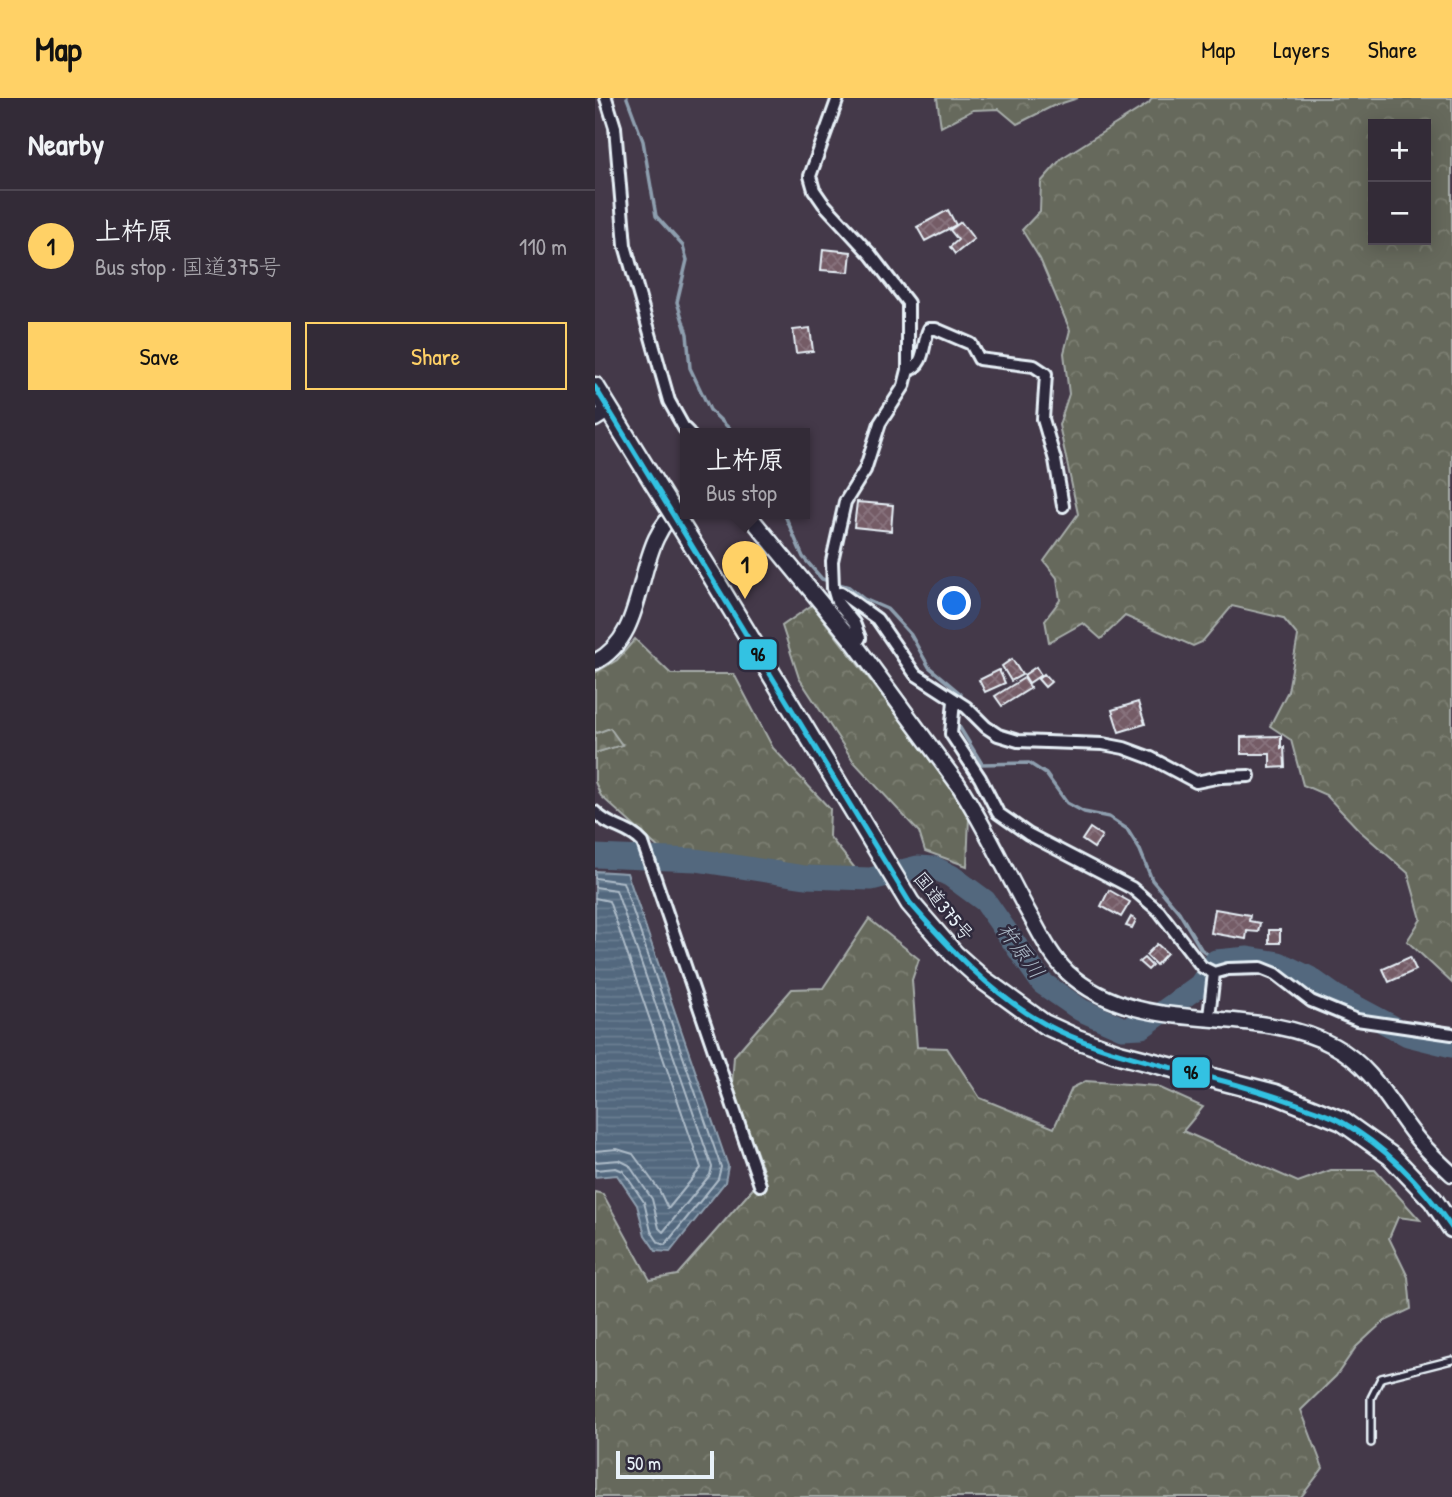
<!DOCTYPE html>
<html lang="en">
<head>
<meta charset="utf-8">
<style>
	body { margin:0; font-family:"Patrick Hand","Klee One",sans-serif; background:#3e3742; color:#f1f3f6 }
	.controls { position:absolute; right:21px; top:21px; display:grid; overflow:hidden; border-radius:0px; box-shadow:0 4px 18px #0003 }
	.controls button { width:63px; height:63px; display:grid; place-items:center; padding:0; border:0; border-bottom:2px solid #4e4752; background:#332b37; color:#f1f3f6; font:35px sans-serif }
	.scale { position:absolute; left:21px; bottom:18px; width:98px; box-sizing:border-box; padding-left:7px; border:4px solid #e8f1f8; border-top:0; font-size:19px; line-height:24px; white-space:nowrap; color:#e8f1f8; -webkit-text-stroke:5px #2f2a3d; paint-order:stroke }
	.you { position:absolute; left:360px; top:506px; width:24px; height:24px; margin:-18px; border:5px solid #fff; border-radius:50%; background:#1a73e8; box-shadow:0 0 0 10px #1a73e833 }
	.badge { display:grid; place-items:center; width:46px; height:46px; border-radius:50%; background:#ffd166; color:#111; font-size:23px; font-weight:700 }
	.pin { position:absolute; translate:-50% -58px; filter:drop-shadow(0 2px 4px #0008) }
	.pin::after { content:''; position:absolute; top:37px; width:24px; height:21px; background:inherit; clip-path:polygon(0 0,100% 0,50% 100%) }
	.popup { position:absolute; left:85px; top:330px; width:130px; height:91px; box-sizing:border-box; display:grid; place-content:center; border-radius:0px; background:#332b37; filter:drop-shadow(0 2px 5px #0005); font-size:23px; white-space:nowrap; color:#a9a7ad }
	.popup b { font-size:26px; color:#f1f3f6 }
	.popup::after { content:''; position:absolute; left:50%; top:100%; margin-left:-14px; border:14px solid transparent; border-top-color:#332b37 }
	.list { margin:0; padding:0; list-style:none }
	h2 { display:flex; justify-content:space-between; align-items:center; height:91px; margin:0; padding:0 28px; font-size:30px }
	h2 small { font-size:23px; font-weight:400; color:#a9a7ad }
	.list li { display:grid; grid-template-columns:46px 1fr auto; gap:21px; align-items:center; box-sizing:border-box; height:112px; padding:0 28px; border-top:2px solid #4e4752 }
	.list b { display:block; font-size:26px; white-space:nowrap }
	.list p { margin:0; font-size:23px; white-space:nowrap; color:#a9a7ad }
	.list em { font-size:23px; font-style:normal; color:#a9a7ad }
	.actions { display:flex; gap:14px; padding:21px 28px }
	.actions a { flex:1; padding:16px 0; border:2px solid #ffd166; border-radius:0px; text-align:center; font-size:24px; color:#ffd166 }
	.actions .main { background:#ffd166; color:#111 }
	.map { position:relative; flex:none; width:857px; height:1399px; overflow:hidden }
	header { display:flex; align-items:center; gap:42px; box-sizing:border-box; height:98px; padding:0 35px; background:#ffd166; color:#111 }
	header strong { font-size:33px }
	nav { display:flex; gap:38px; margin-inline-start:auto; font-size:24px }
	main { display:flex }
	aside { flex:1; background:#332b37 }
	.map>svg:first-child { display:block }
	.forest { fill:url(#forest-crowns); stroke:#a7adaa; stroke-width:2; fill-rule:evenodd }
	.cemetery { fill:url(#cemetery-stones); stroke:#a7adaa; stroke-width:2 }
	.water { fill:url(#water-rules); stroke:#8e9faf; stroke-width:2 }
	.lines { fill:none; stroke-linecap:round; stroke-linejoin:round }
	.shore { stroke:#acbac7; stroke-width:2 }
	.stream { stroke:#8e9faf; stroke-width:3.5 }
	.river { stroke:#52687e; stroke-width:23 }
	.building { fill:url(#building-cross-hatch); stroke:#e8f1f8; stroke-width:2 }
	.service-casing { stroke:#e8f1f8; stroke-width:10 }
	.minor-casing { stroke:#e8f1f8; stroke-width:16 }
	.tertiary-casing { stroke:#e8f1f8; stroke-width:19 }
	.trunk-casing { stroke:#e8f1f8; stroke-width:23 }
	.service { stroke:#2f2a3d; stroke-width:5 }
	.minor { stroke:#2f2a3d; stroke-width:10 }
	.tertiary { stroke:#2f2a3d; stroke-width:14 }
	.trunk { stroke:#2f2a3d; stroke-width:18 }
	.trunk-bridge-casing { stroke:#e8f1f8; stroke-width:23; stroke-linecap:butt }
	.trunk-bridge { stroke:#2f2a3d; stroke-width:18 }
	.bus-1-casing { stroke:#2f2a3d; stroke-width:10 }
	.bus-1 { stroke:#33c2e2; stroke-width:5 }
	.labels { text-anchor:middle; stroke-width:5; stroke-linejoin:round; paint-order:stroke }
	.street-label { font-size:19px; fill:#e8f1f8; stroke:#2f2a3d }
	.water-label { font-size:21px; font-style:italic; fill:#acbac7; stroke:#2f2a3d }
	.line-badge { stroke:#2f2a3d; stroke-width:2.5 }
	.pale-badge-label { font-size:19px; text-anchor:middle; font-weight:bold; fill:#111 }
</style>
</head>
<body>
<header>
<strong>Map</strong>
<nav><a>Map</a><a>Layers</a><a>Share</a></nav>
</header>
<main>
<aside>
<h2>Nearby<small></small></h2>
<ul class="list">
<li><span class="badge">1</span><div><b>上杵原</b><p>Bus stop · 国道375号</p></div><em>110 m</em></li>
</ul>
<div class="actions"><a class="main">Save</a><a>Share</a></div>
</aside>
<div class="map">
<svg width="857" height="1399" viewBox="0 0 857 1399">
	<defs>
		<pattern id="forest-crowns" width="20" height="18" patternUnits="userSpaceOnUse" patternTransform="scale(1.75)"><rect width="20" height="18" fill="#66695b"/><path d="M2 6a3 3 0 1 1 6 0M12 15a3 3 0 1 1 6 0" fill="none" stroke="#7c7f73"/></pattern>
		<pattern id="cemetery-stones" width="16" height="16" patternUnits="userSpaceOnUse" patternTransform="scale(1.75)"><rect width="16" height="16" fill="#66695b"/><path d="M2 7V4a2 2 0 0 1 4 0v3zM10 15v-3a2 2 0 0 1 4 0v3z" fill="#7c7f73"/></pattern>
		<pattern id="water-rules" width="6" height="5" patternUnits="userSpaceOnUse" patternTransform="scale(1.75)"><rect width="6" height="5" fill="#52687e"/><path d="M0 2.5h6" fill="none" stroke="#6b7e91"/></pattern>
		<pattern id="building-cross-hatch" width="8" height="8" patternUnits="userSpaceOnUse" patternTransform="scale(1.75)"><rect width="8" height="8" fill="#745b66"/><path d="M0 0l8 8M0 8l8-8" fill="none" stroke="#88737d"/></pattern>
	</defs>
	<rect width="100%" height="100%" fill="#443949"/>
	<filter id="ink" filterUnits="userSpaceOnUse"><feTurbulence type="fractalNoise" baseFrequency=".0143" numOctaves="2"/><feDisplacementMap in="SourceGraphic" scale="14" xChannelSelector="R" yChannelSelector="G"/><feConvolveMatrix kernelMatrix="1 2 1 2 8 2 1 2 1" color-interpolation-filters="sRGB"/></filter>
	<g filter="url(#ink)">
		<path class="forest" d="M342,0H483L458,8L422,26L404,11L378,12L346,29Z
			M557,0H857V885L812,843L826,821L813,775L765,733L731,697L708,687L696,642L675,628L693,593L703,538L688,520L637,508L607,544L598,548L530,518L506,541L488,525L454,544L450,522L465,502L462,480L449,463L483,416L464,327L474,296L469,255L475,232L445,161L427,132L445,113L446,84L467,60L554,5ZM831,26V142H778V26Z
			M217,507L349,678L374,719L372,768L330,753L324,734L259,664L204,580L187,528Z
			M40,541L76,576H139L178,650L235,711L234,738L263,774L206,771L67,753L6,698L0,684V655L27,646L1,636L0,633V575L22,562Z
			M274,821L324,861L317,882L322,949L352,950L385,1000L459,1030L477,990L491,983L561,988L608,1009L588,1033L703,1084L736,1072H780L825,1122L803,1119L794,1140L813,1179L816,1211L788,1224L761,1249L741,1278L706,1312L728,1370L706,1399H0V1094L8,1096L55,1182L82,1177L170,1077L137,987L139,958L197,891L228,890Z"/>
		<path class="cemetery" d="M15,630L27,647L0,655V633L2,635Z"/>
		<path class="water" d="M0,773L32,775L133,1068L130,1084L75,1154L61,1153L50,1137L42,1107L22,1077L0,1079Z"/>
		<g class="lines">
			<path class="shore" d="M0,780L28,784L126,1069L123,1081L70,1147L64,1145L56,1133L49,1104L28,1073L21,1070L0,1072
				M0,789L21,792L117,1069L115,1077L68,1134L64,1130L57,1101L34,1067L24,1062L0,1064
				M0,800L14,803L106,1070L73,1111L64,1092L38,1056L22,1051L0,1053"/>
			<path class="stream" d="M32,0L48,43L61,118L88,148L92,162L82,204L92,236L95,270L115,312L139,335
				M189,415L208,459L227,481L254,489L269,501L292,511L316,537L334,569L366,596L362,625L387,666L434,665L451,676L472,705L489,714L514,719L532,731L545,752L557,782L584,814L606,851L621,863"/>
			<path class="river" d="M0,758L101,762L210,779L276,781L323,769L340,770L356,778L390,803L447,885L486,912L527,930L547,929L605,887L621,863L653,860L684,865L713,879L740,898L813,937L857,948"/>
		</g>
		<path class="building" d="M353,112L361,127L330,143L322,129Z
			M366,124L379,141L360,156L355,149L363,142L355,132Z
			M228,151L256,154L254,174L226,172Z
			M215,230L218,253L201,255L198,232Z
			M262,404L298,407L296,433L259,429Z
			M417,561L427,577L416,583L407,568Z
			M441,569L446,577L434,585L429,577Z
			M404,572L410,585L390,594L384,582Z
			M449,576L456,584L450,589L443,581Z
			M429,580L436,590L407,608L400,598Z
			M543,604L550,626L524,634L517,612Z
			M686,638V650L689,649L690,669L675,670V656H646V639Z
			M495,730L507,738L499,750L487,742Z
			M514,792L535,804L526,819L506,808Z
			M620,811L655,817L654,823L665,825L663,834L652,833L651,841L616,835Z
			M536,819L541,822L537,830L531,828Z
			M674,832H685V845H674Z
			M562,846L572,855L561,867L551,857Z
			M815,859L821,872L794,884L788,871Z
			M549,860L557,868L553,872L544,864Z"/>
		<g class="lines">
			<g class="service-casing">
				<path id="service" d="M776,1345V1300L786,1280L857,1262"/>
			</g>
			<g class="minor-casing">
				<path id="minor" d="M11,0L20,29L30,147L74,303L89,330L94,335
					M243,0L215,78L219,92L228,105L276,157L313,205V272L309,288L285,325L270,372L250,404L237,463L238,490L242,504L259,525L265,540L260,546
					M313,272C331,267 327,245 334,231H341L376,246L384,261L439,268L451,276L448,321L460,362L468,408
					M240,496L246,495L282,521L320,576L371,609L391,629L403,637L423,643L508,646L529,650L556,660L601,684L626,679L654,678
					M359,603L356,636L385,680L403,715L433,736L537,790L564,813L607,869L619,875
					M0,714C14,730 34,729 48,745L165,1087
					M614,919L619,875L633,871L666,870L681,876L716,903L762,922L857,936"/>
			</g>
			<g class="tertiary-casing">
				<path id="tertiary" d="M0,321L14,312
					M152,415L260,546L363,686C389,726 409,770 432,812C444,833 454,856 472,874C545,942 656,903 739,948C778,969 794,1005 820,1038C831,1052 844,1064 857,1076
					M0,564C60,533 34,440 90,407"/>
			</g>
			<g class="trunk-casing">
				<path id="trunk" d="M0,289L58,383
					M119,481L315,805L359,856L387,881L449,926L482,941L524,956L680,996L747,1023L796,1058L838,1102L857,1130"/>
			</g>
			<use href="#service" class="service"/>
			<use href="#minor" class="minor"/>
			<use href="#tertiary" class="tertiary"/>
			<use href="#trunk" class="trunk"/>
			<g class="trunk-bridge-casing">
				<path id="trunk-bridge" d="M58,383L119,481"/>
			</g>
			<use href="#trunk-bridge" class="trunk-bridge"/>
			<g class="bus-1-casing">
				<path id="bus-1" d="M0,289L315,805C355,851 396,896 450,926C487,946 529,957 570,968C618,980 666,992 713,1010C724,1014 737,1018 747,1024C793,1050 828,1088 857,1130"/>
			</g>
			<use href="#bus-1" class="bus-1"/>
		</g>
	</g>
	<g class="labels">
		<g class="street-label">
			<text transform="translate(349 808) rotate(51)" y="7">国道375号</text>
		</g>
		<g class="water-label">
			<text transform="translate(426 853) rotate(54)" y="7">杵原川</text>
		</g>
	</g>
	<g class="line-badge">
		<rect x="143" y="540" width="40" height="33" rx="7" fill="#33c2e2"/>
		<rect x="576" y="958" width="40" height="33" rx="7" fill="#33c2e2"/>
	</g>
	<g class="pale-badge-label">
		<text x="163" y="563">96</text>
		<text x="596" y="981">96</text>
	</g>
</svg>
<div class="controls">
<button>+</button>
<button>−</button>
</div>
<div class="scale">50 m</div>
<div class="you"></div>
<div class="pin badge" style="left:150px;top:501px">1</div>
<div class="popup"><b>上杵原</b>Bus stop</div>
</div>
</main>
</body>
</html>
